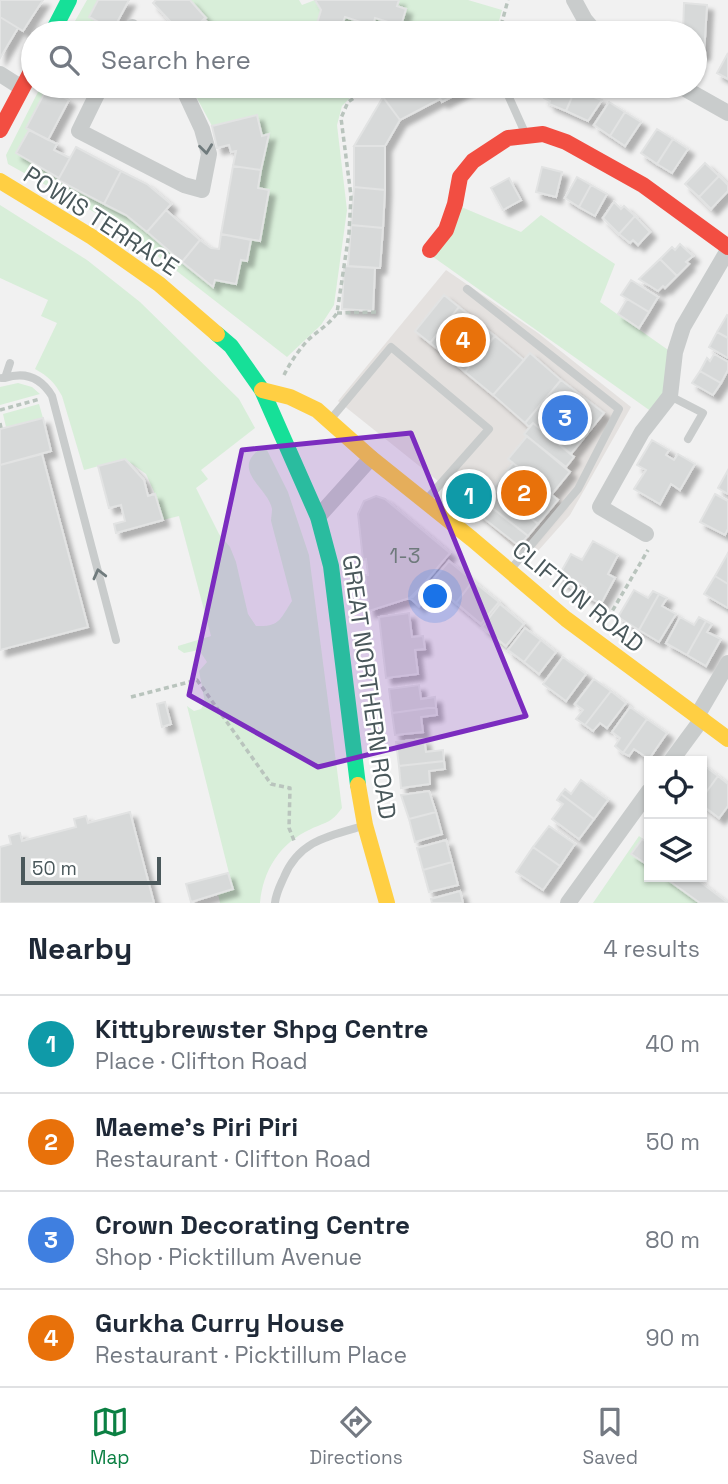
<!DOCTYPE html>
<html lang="en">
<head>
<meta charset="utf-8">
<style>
	body { margin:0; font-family:"Space Grotesk",sans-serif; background:#f6f6f7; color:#1f2937 }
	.controls { position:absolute; right:21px; bottom:21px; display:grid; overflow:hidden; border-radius:0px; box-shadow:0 2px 5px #0004 }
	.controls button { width:63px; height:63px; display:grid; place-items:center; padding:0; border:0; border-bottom:2px solid #e0e1e3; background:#fff; color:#1f2937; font:35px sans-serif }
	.scale { position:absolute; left:21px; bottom:18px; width:140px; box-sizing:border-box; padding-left:7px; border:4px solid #4a585b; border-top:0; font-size:19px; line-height:24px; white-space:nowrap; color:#4a585b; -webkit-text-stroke:5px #fff; paint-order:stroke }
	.you { position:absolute; left:436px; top:597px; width:24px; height:24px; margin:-18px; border:5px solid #fff; border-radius:50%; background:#1a73e8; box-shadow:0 0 0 10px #1a73e833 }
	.badge { display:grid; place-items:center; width:46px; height:46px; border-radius:50%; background:#0b8043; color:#fff; font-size:23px; font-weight:700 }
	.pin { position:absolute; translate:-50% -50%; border:4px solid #fff; box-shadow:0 2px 7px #0006 }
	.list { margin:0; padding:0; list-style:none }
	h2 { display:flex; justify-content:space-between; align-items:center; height:91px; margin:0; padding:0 28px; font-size:30px }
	h2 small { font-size:23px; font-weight:400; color:#747a83 }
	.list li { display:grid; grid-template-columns:46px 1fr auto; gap:21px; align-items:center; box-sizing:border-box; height:98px; padding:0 28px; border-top:2px solid #e0e1e3 }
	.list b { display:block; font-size:26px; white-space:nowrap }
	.list p { margin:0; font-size:23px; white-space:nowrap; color:#747a83 }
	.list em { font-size:23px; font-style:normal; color:#747a83 }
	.icon { flex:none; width:38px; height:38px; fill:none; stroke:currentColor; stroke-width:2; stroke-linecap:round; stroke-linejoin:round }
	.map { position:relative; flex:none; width:728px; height:903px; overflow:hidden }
	.search { position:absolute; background:#fff; box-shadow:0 2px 5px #0004; left:21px; right:21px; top:21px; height:77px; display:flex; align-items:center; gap:18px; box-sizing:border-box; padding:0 24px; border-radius:38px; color:#747a83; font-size:26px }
	.sheet { height:483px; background:#fff }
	nav { display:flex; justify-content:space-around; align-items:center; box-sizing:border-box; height:98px; border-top:2px solid #e0e1e3; background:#fff; font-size:19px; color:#747a83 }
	nav a { display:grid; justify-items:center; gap:4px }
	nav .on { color:#0b8043 }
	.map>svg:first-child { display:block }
	.commercial { fill:#e4e1df }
	.green { fill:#d8eed9 }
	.building { fill:#d7d9d9; stroke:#e2e3e3; stroke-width:2; filter:url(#shadow) }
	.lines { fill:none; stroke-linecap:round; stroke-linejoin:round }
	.path { stroke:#b9c4bd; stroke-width:3.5; stroke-dasharray:5 3.5; stroke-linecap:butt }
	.lane { stroke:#c9cccc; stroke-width:8 }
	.street { stroke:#c9cccc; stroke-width:16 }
	.fast { stroke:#16e098; stroke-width:16 }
	.slow { stroke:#ffcf43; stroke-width:16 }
	.jam { stroke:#f24e42; stroke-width:16 }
	.oneway { stroke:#707b7d }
	.marked { fill:#7b2cbf; fill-opacity:0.2; stroke:#7b2cbf; stroke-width:5; stroke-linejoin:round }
	.labels { text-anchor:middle; stroke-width:5; stroke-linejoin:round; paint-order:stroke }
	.number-label { font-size:21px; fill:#6f7a7c }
	.street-label { font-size:24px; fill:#4a585b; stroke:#fff }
</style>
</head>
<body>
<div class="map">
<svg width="728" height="903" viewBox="0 0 728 903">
	<defs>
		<filter id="shadow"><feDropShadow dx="6" dy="6" stdDeviation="2" flood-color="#0004"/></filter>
	</defs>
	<rect width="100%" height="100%" fill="#f1f1f1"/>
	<path class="commercial" d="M446,270L538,333L631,407L570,515L529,561L458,497L338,401Z"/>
	<path class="green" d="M87,0H98L101,23L96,33H73L71,28Z
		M190,0H299L302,5L315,0L321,10L315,30L324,33H218Z
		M399,0H468L502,10L496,32L492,33H339L345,17L373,26L375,18L401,26L406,9L397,6Z
		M41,86H63L58,94L47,89L26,128L29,130L16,153L59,180L126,215L213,286L215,280L236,284L241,260L247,261L251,240L260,241L269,191L258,188L268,135L262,136L256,116L212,126L192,89L197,86H365L359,89L342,106L337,125L347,210L334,305L321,325L287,357L119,226L8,164L6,155Z
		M0,205L87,260L140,302L239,399L255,428L201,470L208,479L196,488L219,534L230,547L236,562L248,614L256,626C280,627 280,619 292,601L271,521C271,517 272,513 272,509C269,489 230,470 260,449L267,450L288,492L309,555L342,808C330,824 328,821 311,829C280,843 263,870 260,903H220L218,894L233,889L187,706L194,711L201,709L205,703L199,671L207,662L199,650L184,653L178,649V646L211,636L179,516L163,520L155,494L146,474L125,459L84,470L62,396C55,383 48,376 35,369L57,323L41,316L48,300L0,278Z
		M459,206L521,232L541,215L615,264L600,302L671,352L668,394L652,412L429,254Z
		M18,383L32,387L40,394L0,405V387Z
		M39,404L43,418L6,427L3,414Z
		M639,836L649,844V877H695L728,903H593Z"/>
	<path class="building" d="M0,0H43L23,31L0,17Z
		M98,0H129L113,30L89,17Z
		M156,0H190L206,18L189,33H181L153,3Z
		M315,0H399L397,6L406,9L401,26L375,18L373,26L345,17L339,33H324L315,30L321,10Z
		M684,3L707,5L704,54L695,53V33H683Z
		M0,17L18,28L0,58Z
		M204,19L218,33H189Z
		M728,53V79L717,73Z
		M402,86H433L440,99L400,120L383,97Z
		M433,86H473L442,102Z
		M550,86H567L575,90L566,111L549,104L550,101L544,98Z
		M47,88L69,100L48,140L26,128Z
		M575,90L602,100L588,121L566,111Z
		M383,97L400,120L385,146H354Z
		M609,102L625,112L610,136L594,125Z
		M625,112L641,122L625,146L610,136Z
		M257,115L262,136L269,134L261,170L233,166L236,151L231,152L229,145L217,148L212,126Z
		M657,129L673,139L657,164L641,153Z
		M29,130L57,144L54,150L70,158L59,178L16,153Z
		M673,139L688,149L672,173L657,164Z
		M354,146H385V190L354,187Z
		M76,147L121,171L104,204L58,180Z
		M705,163L719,176L699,197L685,184Z
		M233,166L261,170L258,188L269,190L260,241L221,234Z
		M542,167L562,172L556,197L536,192Z
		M121,171L147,184L171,204L147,232L126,215L104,204Z
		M719,176L728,185V191L711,209L699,197Z
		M577,177L591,185L579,207L565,198Z
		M509,178L521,200L503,210L491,188Z
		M591,185L607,194L595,216L579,207Z
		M354,187L385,190L383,228L351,225Z
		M614,202L621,209L624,206L635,216L619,234L603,218Z
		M166,210L200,240L182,262L147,232Z
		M635,216L650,232L638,245L633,240L630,243L619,234Z
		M351,225L383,228L380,268L348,266Z
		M221,234L251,240L247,261L241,260L236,284L215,280L213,287L182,262L200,240L211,248L219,249Z
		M680,244L693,256L686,262L689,264L677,276L660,259L672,247L675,250Z
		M660,259L677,276L665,288L663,286L658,291L639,279Z
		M344,266L375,268L373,311L342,309Z
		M631,280L658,297L649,312L621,295Z
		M444,295L459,307L430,343L415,331Z
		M627,299L649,312L639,328L618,314Z
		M459,307L473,318L444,354L430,343Z
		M727,315L728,316V338L717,332Z
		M473,318L482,326L452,361L444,354Z
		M482,326L495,336L465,372L452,361Z
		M717,332L728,338V358L709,347Z
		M495,336L524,360L493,395L465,372Z
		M530,353L561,380L525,423L493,395Z
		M714,354L728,362V370L721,383L700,371L707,358L710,361Z
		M700,371L721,383L713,395L692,383Z
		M561,380L604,413L571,454L533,423L529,427L525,423Z
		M43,418L51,451L0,465V429Z
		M533,423L574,457L566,467L524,434Z
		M527,436L570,472L552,494L508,459Z
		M652,440L669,450L666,455L674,460L678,454L695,464L680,490L671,484L660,504L634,489L646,470L637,465Z
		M42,454L88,627L0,650V465Z
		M125,459L144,480L148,496L155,494L163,520L116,533L114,524L125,521L121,505L109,508L98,466Z
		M513,463L558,500L538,524L493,487Z
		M728,470V494L718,488Z
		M467,486L479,496L470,507L458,497Z
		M496,491L538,524L528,536L486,503Z
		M715,494L728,501V529L725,535L700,522Z
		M376,496L385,499L450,553L413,597L369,611L365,575H368L366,559L363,560L358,514L364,501Z
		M486,503L528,536L519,546L478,514Z
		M593,541L618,555L608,574L615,578L601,604L583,594L586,588L579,583L575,590L557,579L571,554L582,560Z
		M728,553V584L715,576Z
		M449,561L473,581L456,603L431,582Z
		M715,576L728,584V608L704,594Z
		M473,581L499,602L481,624L456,603Z
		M425,583L433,589L419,606L410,598Z
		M634,590L648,598L653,591L659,594L639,630L618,617Z
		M659,594L667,598L662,606L676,614L659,642L639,630Z
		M500,604L524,624L506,646L482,627Z
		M409,613L412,637L423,636L425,649L415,650L418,674L386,678L379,617Z
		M680,617L694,625L699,617L706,621L687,655L666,643Z
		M706,621L712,624L707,632L721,639L706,666L687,655Z
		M525,628L541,640L524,662L508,650Z
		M541,640L556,652L539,674L524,662Z
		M563,657L586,674L566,701L543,684Z
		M594,679L611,691L585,725L576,719L583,710L575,704Z
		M419,685L421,699L435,697L436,707L392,713L389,689Z
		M611,691L626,703L607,728L600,723L593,731L585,725Z
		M165,702L171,724L162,727L157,704Z
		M436,707L437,715L421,717L423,732L395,735L392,713Z
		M630,707L647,719L623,753L615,746L620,738L612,732Z
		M647,719L667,733L649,759L634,749L629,756L623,753Z
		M424,739L426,752L443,750L444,761L399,766L396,742Z
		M444,761L445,769L429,771L430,784L401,788L399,766Z
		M702,764L718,776L702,798Z
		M718,776L728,784V806L719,818L702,805V798Z
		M581,780L608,800L594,819L561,794L565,789L571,794Z
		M429,791L436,812L409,819L401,795Z
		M561,794L594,819L579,839L552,819L563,804L557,800Z
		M130,812L154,903H0V847L11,844L9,836L20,833L22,841L76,827L74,819L86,816L88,823Z
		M436,812L442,834L415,842L409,819Z
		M549,826L575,844L560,866L533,847Z
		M642,839L649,844V866L631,854Z
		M446,840L452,862L423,870L417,848Z
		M533,847L560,866L543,890L516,872Z
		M452,862L458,885L429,892L423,870Z
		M228,873L233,889L191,902L186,884Z
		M664,877H694L728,903H700Z
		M460,891L463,903H432L431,899Z"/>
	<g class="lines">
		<path class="path" d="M499,33L508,0
			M337,313L379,312
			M284,375C290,363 298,351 307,341C317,331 329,325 337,313L349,233L351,196L341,118L348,102L372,86
			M0,410L40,399
			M0,423L1,428
			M604,625L648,550
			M131,697L197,680L271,784L290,788L289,828L295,843"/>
		<path class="lane" d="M504,86L526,135
			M467,289L619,409L578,489L511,569
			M2,378H5L10,363
			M5,378C26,371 41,378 52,396L116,640
			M670,396L703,413L688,439
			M330,420L391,347L489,429L427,499
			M275,903C276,893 280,886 284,877C299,841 328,836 363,826"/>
		<path class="street" d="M574,0L585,20L596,33
			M129,33L132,27L142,33
			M0,74L22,88
			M101,86L79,131L184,185L202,190L209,154L202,129L182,86
			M680,86L728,113
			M318,517L371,458
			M646,534L600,507L642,432L670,396L675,352L683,327L728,250
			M697,716L728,663
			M671,761L702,719
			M568,903L649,791"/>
		<path class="fast" d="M52,33L69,0
			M217,334L231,346L262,390L318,517L331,566L358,785"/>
		<path class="slow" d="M0,181L92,237L159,284L217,334
			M262,390L290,397L317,410L371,458L472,539L566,619L728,739
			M358,785L365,825L387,903"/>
		<path class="jam" d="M0,130L33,68
			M430,250L446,230L455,204L460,177L473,161L508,138L543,134L566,142L643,185L728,247"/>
	</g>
	<defs><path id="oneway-chevron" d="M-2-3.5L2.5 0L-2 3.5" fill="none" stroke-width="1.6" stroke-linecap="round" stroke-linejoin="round" transform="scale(1.75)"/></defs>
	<g class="oneway">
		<use href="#oneway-chevron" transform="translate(206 149) rotate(83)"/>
		<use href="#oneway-chevron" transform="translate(99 574) rotate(-104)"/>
	</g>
	<path class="marked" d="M411,433L526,716L318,767L189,695L242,450Z"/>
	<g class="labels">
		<g class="number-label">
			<text x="405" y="563">1-3</text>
		</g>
		<g class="street-label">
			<text transform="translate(101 221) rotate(33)" y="8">POWIS TERRACE</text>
			<text transform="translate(578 597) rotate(39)" y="8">CLIFTON ROAD</text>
			<text transform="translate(369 687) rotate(82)" y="8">GREAT NORTHERN ROAD</text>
		</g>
	</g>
</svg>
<div class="controls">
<button><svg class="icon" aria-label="locate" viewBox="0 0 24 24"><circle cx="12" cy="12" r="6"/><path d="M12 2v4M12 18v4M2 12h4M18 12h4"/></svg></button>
<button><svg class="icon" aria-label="layers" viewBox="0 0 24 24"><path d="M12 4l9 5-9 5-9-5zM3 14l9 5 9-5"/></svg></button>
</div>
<div class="scale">50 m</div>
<div class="you"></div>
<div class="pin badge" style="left:469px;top:496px;background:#0f9aa8">1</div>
<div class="pin badge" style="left:524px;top:493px;background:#e8710a">2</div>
<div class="pin badge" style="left:565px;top:418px;background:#3f7fe0">3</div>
<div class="pin badge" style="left:463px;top:340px;background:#e8710a">4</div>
<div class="search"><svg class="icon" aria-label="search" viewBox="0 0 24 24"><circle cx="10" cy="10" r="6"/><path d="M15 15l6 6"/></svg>Search here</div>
</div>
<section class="sheet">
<h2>Nearby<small>4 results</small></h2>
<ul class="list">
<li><span class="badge" style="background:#0f9aa8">1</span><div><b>Kittybrewster Shpg Centre</b><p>Place · Clifton Road</p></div><em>40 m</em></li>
<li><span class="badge" style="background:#e8710a">2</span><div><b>Maeme's Piri Piri</b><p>Restaurant · Clifton Road</p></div><em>50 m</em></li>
<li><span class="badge" style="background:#3f7fe0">3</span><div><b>Crown Decorating Centre</b><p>Shop · Picktillum Avenue</p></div><em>80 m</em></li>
<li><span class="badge" style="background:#e8710a">4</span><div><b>Gurkha Curry House</b><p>Restaurant · Picktillum Place</p></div><em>90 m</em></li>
</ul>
</section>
<nav>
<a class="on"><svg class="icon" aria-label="map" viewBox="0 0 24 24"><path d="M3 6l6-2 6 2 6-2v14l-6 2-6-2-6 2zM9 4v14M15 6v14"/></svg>Map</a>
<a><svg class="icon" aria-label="directions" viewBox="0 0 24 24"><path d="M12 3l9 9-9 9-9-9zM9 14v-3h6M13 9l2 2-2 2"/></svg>Directions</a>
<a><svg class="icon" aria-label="saved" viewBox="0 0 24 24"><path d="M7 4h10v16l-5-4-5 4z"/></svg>Saved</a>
</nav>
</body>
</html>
